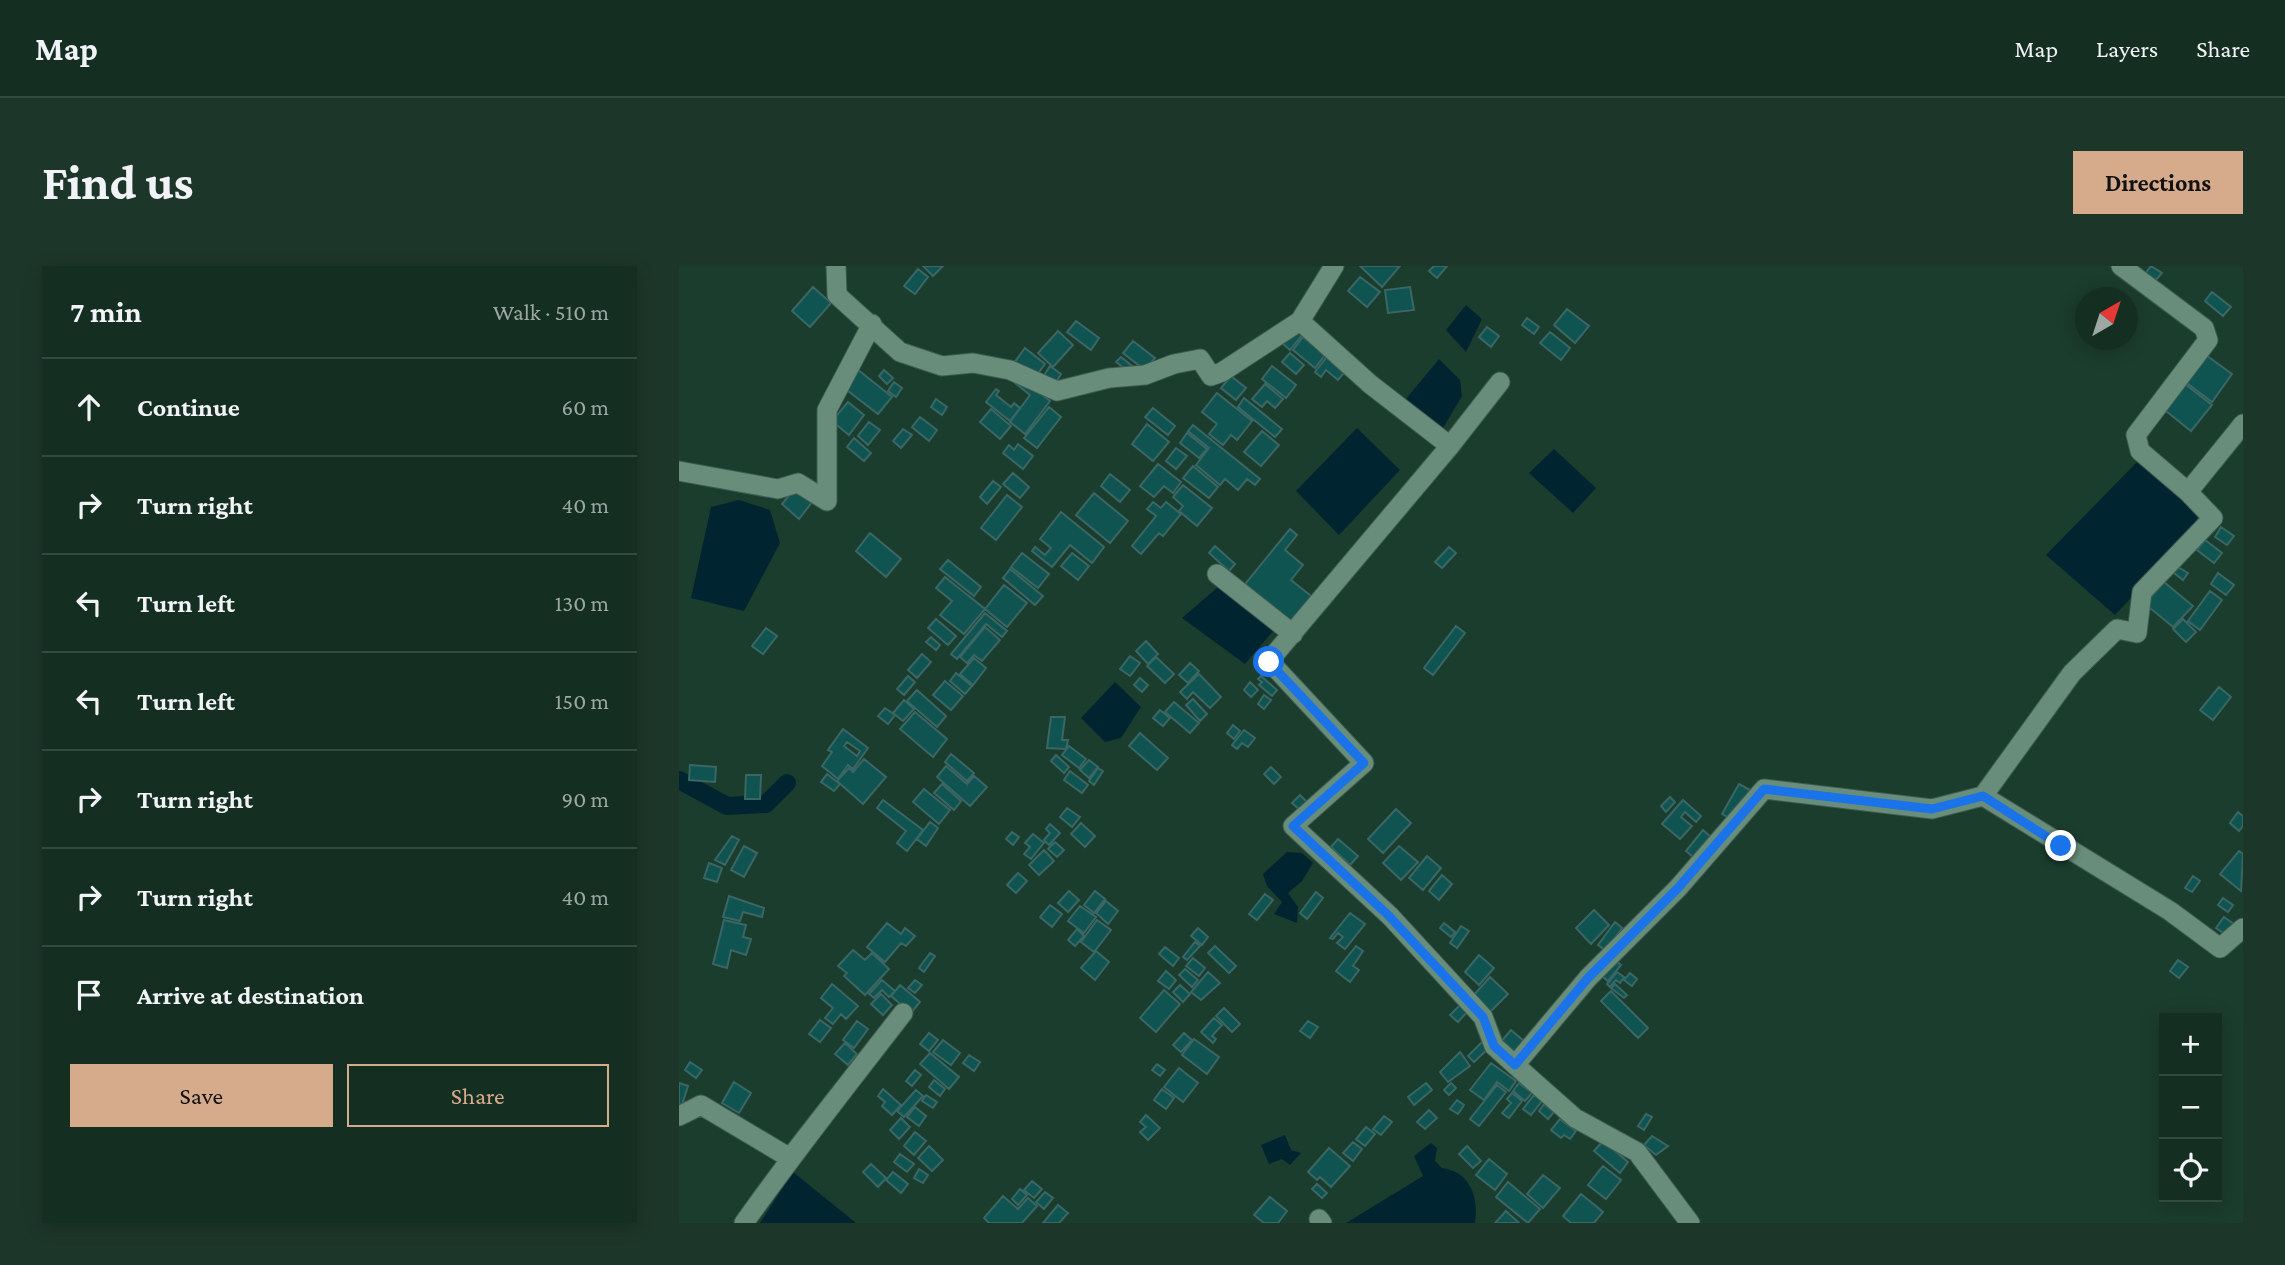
<!DOCTYPE html>
<html lang="en">
<head>
<meta charset="utf-8">
<style>
	body { margin:0; font-family:"Crimson Pro",serif; background:#1d362a; color:#f1f3f6 }
	.controls { position:absolute; right:21px; bottom:21px; display:grid; overflow:hidden; border-radius:0px; box-shadow:0 4px 18px #0003 }
	.controls button { width:63px; height:63px; display:grid; place-items:center; padding:0; border:0; border-bottom:2px solid #334a40; background:#142e22; color:#f1f3f6; font:35px sans-serif }
	.compass { position:absolute; left:1396px; top:21px; width:63px; height:63px; border-radius:50%; background:#142e22; box-shadow:0 4px 18px #0003; rotate:39deg }
	.stop { position:absolute; width:21px; height:21px; margin:-16px; border:5px solid #1a73e8; border-radius:50%; background:#fff }
	.stop.end { background:#1a73e8; border-color:#fff; box-shadow:0 2px 7px #0008 }
	.list { margin:0; padding:0; list-style:none }
	h2 { display:flex; justify-content:space-between; align-items:center; height:91px; margin:0; padding:0 28px; font-size:30px }
	h2 small { font-size:23px; font-weight:400; color:#9da8a5 }
	.list li { display:grid; grid-template-columns:46px 1fr auto; gap:21px; align-items:center; box-sizing:border-box; height:98px; padding:0 28px; border-top:2px solid #334a40 }
	.list b { display:block; font-size:26px; white-space:nowrap }
	.list em { font-size:23px; font-style:normal; color:#9da8a5 }
	.actions { display:flex; gap:14px; padding:21px 28px }
	.actions a { flex:1; padding:16px 0; border:2px solid #d6ab8b; border-radius:0px; text-align:center; font-size:24px; color:#d6ab8b }
	.actions .main { background:#d6ab8b; color:#111 }
	.icon { flex:none; width:38px; height:38px; fill:none; stroke:currentColor; stroke-width:2; stroke-linecap:round; stroke-linejoin:round }
	.map { position:relative; flex:none; width:1564px; height:957px; overflow:hidden; border-radius:0px }
	header { display:flex; align-items:center; gap:42px; box-sizing:border-box; height:98px; padding:0 35px; background:#142e22; border-bottom:2px solid #334a40 }
	header strong { font-size:33px }
	nav { display:flex; gap:38px; margin-inline-start:auto; font-size:24px }
	.intro { display:flex; align-items:center; justify-content:space-between; box-sizing:border-box; height:168px; padding:0 42px }
	h1 { margin:0; font-size:49px }
	.button { padding:18px 32px; border-radius:0px; background:#d6ab8b; color:#111; font-size:24px; font-weight:700 }
	main { display:flex; gap:42px; padding:0 42px }
	aside { flex:1; background:#142e22; border-radius:0px; box-shadow:0 4px 18px #0003 }
	.map>svg:first-child { display:block }
	.water { fill:#002531 }
	.lines { fill:none; stroke-linecap:round; stroke-linejoin:round }
	.canal { stroke:#002531; stroke-width:18 }
	.building { fill:#105452; stroke:#3a6664; stroke-width:2; fill-rule:evenodd }
	.minor-casing { stroke:#3d5c4f; stroke-width:21 }
	.minor { stroke:#698d7b; stroke-width:19 }
	.route { stroke:#1a73e8; stroke-width:9 }
</style>
</head>
<body>
<header>
<strong>Map</strong>
<nav><a>Map</a><a>Layers</a><a>Share</a></nav>
</header>
<div class="intro"><h1>Find us</h1><a class="button">Directions</a></div>
<main>
<aside>
<h2>7 min<small>Walk · 510 m</small></h2>
<ul class="list">
<li><svg class="icon" aria-label="ahead" viewBox="0 0 24 24"><path d="M12 20V5M6 11l6-6 6 6"/></svg><div><b>Continue</b></div><em>60 m</em></li>
<li><svg class="icon" aria-label="right" viewBox="0 0 24 24"><path d="M7 20v-9h11M14 6l5 5-5 5"/></svg><div><b>Turn right</b></div><em>40 m</em></li>
<li><svg class="icon" aria-label="left" viewBox="0 0 24 24"><path d="M17 20v-9H6M10 6l-5 5 5 5"/></svg><div><b>Turn left</b></div><em>130 m</em></li>
<li><svg class="icon" aria-label="left" viewBox="0 0 24 24"><path d="M17 20v-9H6M10 6l-5 5 5 5"/></svg><div><b>Turn left</b></div><em>150 m</em></li>
<li><svg class="icon" aria-label="right" viewBox="0 0 24 24"><path d="M7 20v-9h11M14 6l5 5-5 5"/></svg><div><b>Turn right</b></div><em>90 m</em></li>
<li><svg class="icon" aria-label="right" viewBox="0 0 24 24"><path d="M7 20v-9h11M14 6l5 5-5 5"/></svg><div><b>Turn right</b></div><em>40 m</em></li>
<li><svg class="icon" aria-label="arrive" viewBox="0 0 24 24"><path d="M6 21V4h12l-3 4 3 4H6"/></svg><div><b>Arrive at destination</b></div></li>
</ul>
<div class="actions"><a class="main">Save</a><a>Share</a></div>
</aside>
<div class="map">
<svg width="1564" height="957" viewBox="0 0 1564 957">
	<rect width="100%" height="100%" fill="#1b3d2e"/>
	<path class="water" d="M787,39L803,53L787,86L767,64Z
		M760,93L781,114L783,130L761,167L722,139Z
		M678,162L721,204L660,269L617,225Z
		M875,183L917,222L894,247L850,207Z
		M1459,195L1519,247L1517,262L1436,349L1367,289Z
		M60,234L91,244L101,277L65,345L12,332L32,241Z
		M539,321L595,364L566,398L503,352Z
		M436,416L462,441L442,472L426,476L402,452Z
		M608,586L623,587L634,597L623,615L609,627L619,641L618,657L595,648L603,636L588,620L584,608Z
		M606,869L612,884L622,887L611,899L603,893L590,898L582,879Z
		M752,877L758,882L756,895L763,902C791,906 800,930 796,957H667L744,910L735,890Z
		M114,906L177,957H81Z"/>
	<g class="lines">
		<path class="canal" d="M0,514L48,540L87,538L108,517"/>
	</g>
	<path class="building" d="M244,0H264L254,10Z
		M681,0H721L703,21Z
		M755,0H768L758,12L750,5Z
		M1472,0L1483,7L1474,17L1465,9Z
		M239,3L249,11L236,28L225,20Z
		M681,11L701,26L688,41L669,25Z
		M134,21L152,37L131,61L113,45Z
		M731,21L735,44L709,47L706,24Z
		M1533,26L1552,41L1544,50L1526,35Z
		M888,43L910,60L896,77L875,59Z
		M848,52L860,61L855,68L843,59Z
		M397,55L420,72L412,84L388,66Z
		M808,61L820,70L812,81L800,71Z
		M615,63L623,69L611,84L603,77Z
		M379,65L394,79L374,101L359,87Z
		M871,66L891,82L882,94L861,77Z
		M624,71L646,89L636,102L614,84Z
		M454,75L476,92L466,104L444,87Z
		M346,82L366,98L355,113L335,97Z
		M611,87L625,99L617,108L603,96Z
		M1524,87L1553,108L1533,136L1504,114Z
		M650,88L668,103L659,114L647,104L642,111L636,106Z
		M442,91L458,104L454,109L437,96Z
		M371,100L382,108L376,118L364,111Z
		M593,100L617,119L607,132L583,113Z
		M178,103L213,131L199,148L164,121Z
		M205,104L214,112L208,118L200,110Z
		M335,107L371,135L346,168L331,156L351,129L331,113Z
		M552,110L567,122L557,134L542,122Z
		M1502,115L1533,139L1512,165L1482,141Z
		M215,116L223,122L217,131L209,125Z
		M586,118L604,133L596,142L588,135L583,141L573,133Z
		M317,123L320,125L317,129L332,141L335,137L341,142L331,155L307,136Z
		M538,127L573,155L558,174L552,169L544,179L530,168L538,158L523,146Z
		M565,132L603,163L596,171L559,141Z
		M257,133L268,141L263,149L252,141Z
		M169,136L185,149L170,169L153,155Z
		M370,141L382,151L358,182L345,172Z
		M474,142L496,160L489,169L466,151Z
		M312,143L332,160L321,173L301,156Z
		M241,151L258,164L250,175L233,161Z
		M190,156L201,164L189,179L179,170Z
		M468,158L490,176L474,195L453,178Z
		M514,159L581,213L576,219L568,213L559,224L546,213L541,219L517,199L530,182L509,165Z
		M224,163L233,169L222,182L214,175Z
		M583,165L600,179L582,200L565,186Z
		M508,167L528,183L520,192L501,177Z
		M175,172L192,187L185,195L168,181Z
		M339,178L354,190L344,203L324,187L330,179L335,184Z
		M497,182L508,190L497,203L487,195Z
		M479,198L502,216L494,227L485,220L475,231L461,220Z
		M514,200L539,221L530,232L504,212Z
		M334,207L350,221L341,232L324,218Z
		M431,208L451,224L441,236L422,220Z
		M314,215L322,221L308,238L301,231Z
		M504,219L533,242L518,260L500,245L504,240L494,231Z
		M117,221L134,235L120,253L103,238Z
		M415,227L449,255L431,277L397,249Z
		M328,229L343,241L317,274L302,262Z
		M474,236L482,242L487,236L502,248L484,270L480,267L462,288L453,280L477,250L468,243Z
		M382,246L425,281L413,297L391,279L373,301L353,285L356,281L366,289L372,282L361,273Z
		M1542,261L1555,270L1548,279L1536,271Z
		M611,263L618,269L606,284L624,299L612,314L637,334L616,359L566,318Z
		M191,267L222,293L207,311L177,285Z
		M1526,274L1543,287L1535,297L1518,284Z
		M536,280L556,298L550,305L530,287Z
		M770,281L777,287L763,302L756,296Z
		M343,287L370,308L359,322L332,301Z
		M393,287L410,300L399,314L382,300Z
		M269,294L302,321L295,330L261,303Z
		M1499,301L1509,307L1504,314L1495,307Z
		M331,303L364,330L356,339L324,312Z
		M1539,307L1555,319L1547,329L1532,318Z
		M266,311L306,343L285,368L261,349L273,335L257,322Z
		M1485,316L1514,340L1494,361L1466,338Z
		M325,319L348,337L328,361L306,343Z
		M1531,325L1543,334L1521,364L1509,355Z
		M306,347L328,365L323,371L307,358L278,393L272,388Z
		M257,353L277,370L269,379L249,362Z
		M1504,353L1517,366L1507,376L1494,363Z
		M777,360L786,367L754,409L745,402Z
		M306,361L321,374L303,395L295,389L288,397L281,391Z
		M87,362L98,370L84,388L73,380Z
		M252,371L261,379L257,384L247,376Z
		M467,375L479,388L469,398L457,385Z
		M243,388L252,396L238,412L229,404Z
		M451,390L461,397L451,410L441,403Z
		M477,391L495,408L486,417L468,400Z
		M295,392L307,402L294,419L281,408Z
		M511,397L520,405L509,417L500,409Z
		M277,407L293,420L286,428L271,415Z
		M520,408L542,431L531,442L514,426L508,433L501,426Z
		M229,410L236,416L225,429L218,423Z
		M582,410L598,424L593,430L580,419L583,416L579,413Z
		M461,412L469,419L463,426L455,419Z
		M266,415L284,430L272,444L254,429Z
		M571,416L579,424L572,431L565,424Z
		M1540,421L1552,431L1534,454L1521,444Z
		M238,424L267,450L258,461L228,435Z
		M585,429L592,434L585,443L579,438Z
		M514,433L528,448L521,455L507,439Z
		M225,434L235,443L224,455L214,447Z
		M495,436L520,457L511,467L486,446Z
		M206,442L216,449L209,458L199,450Z
		M481,444L491,452L484,460L474,452Z
		M236,446L268,473L254,491L221,463Z
		M372,451H386L383,474H389L387,483L368,482Z
		M554,459L561,465L555,473L548,467Z
		M164,463L189,482L174,503L169,499L159,513L143,500L153,486L149,484ZM168,476L181,485L178,490L165,480Z
		M565,464L576,472L569,481L563,477L558,483L553,479Z
		M461,467L489,492L478,504L450,480Z
		M390,480L407,493L400,502L383,489Z
		M272,488L295,507L288,515L266,496Z
		M377,489L390,501L385,507L372,495Z
		M185,493L207,511L184,538L158,515L170,502L174,506Z
		M410,494L419,501L410,512L401,504Z
		M11,499L37,501L36,516L10,514Z
		M267,500L288,518L295,510L308,521L291,540L258,511Z
		M592,501L602,511L595,518L585,508Z
		M419,502L424,505L415,519L410,515Z
		M391,505L409,519L403,527L385,514Z
		M148,508L161,518L155,525L142,516Z
		M67,509H82L81,533H66Z
		M263,518L282,535L275,544L255,527Z
		M1060,518L1071,524L1053,554L1043,548Z
		M245,523L271,544L260,558L234,536Z
		M621,529L630,538L623,546L613,537Z
		M991,531L996,536L987,546L982,540Z
		M204,534L244,564L228,585L218,577L227,565L198,542Z
		M1004,534L1022,550L1017,556L1006,546L1002,551L1013,560L1001,573L983,558Z
		M388,542L401,551L393,561L381,551Z
		M717,543L732,557L704,587L689,573Z
		M1559,546L1564,550V560L1560,565L1551,557Z
		M251,556L259,562L247,580L238,573Z
		M402,557L416,570L406,581L392,568Z
		M371,558L381,567L370,579L365,574L371,567L367,563Z
		M1024,564L1032,571L1015,592L1007,585Z
		M333,566L340,571L334,579L327,573Z
		M354,568L365,577L352,593L345,588L351,581L346,577Z
		M53,570L60,574L46,599L36,594Z
		M659,573L679,590L671,599L652,581Z
		M376,576L385,584L378,591L369,583Z
		M65,580L78,587L65,611L52,604Z
		M720,580L739,596L722,614L704,597Z
		M365,584L375,595L360,609L350,599Z
		M1560,585L1564,588L1562,625L1541,608Z
		M748,590L762,602L744,624L730,612Z
		M30,597L43,602L38,616L25,612Z
		M339,607L348,615L337,627L328,619Z
		M763,609L773,618L760,634L750,625Z
		M1514,610L1521,615L1513,626L1506,622Z
		M390,625L400,634L389,646L379,637Z
		M416,625L426,633L415,647L405,639Z
		M637,626L644,632L628,653L621,647Z
		M586,628L594,634L578,654L570,648Z
		M50,630L85,642L83,651L64,646L61,655L44,651Z
		M1544,632L1554,639L1549,646L1539,639Z
		M427,635L439,645L429,658L417,647Z
		M371,639L383,648L373,661L361,651Z
		M401,640L417,651L405,667L389,655Z
		M915,644L930,659L912,678L897,662Z
		M671,647L686,658L666,683L658,677L664,671L659,667L654,673L651,672Z
		M1545,651L1555,658L1547,669L1537,662Z
		M45,654L67,659L64,671L72,673L67,689L52,684L48,702L34,698Z
		M418,654L432,664L415,686L402,676Z
		M936,656L943,662L927,685L919,679Z
		M208,657L222,668L226,662L236,670L227,680L222,677L206,696L188,681Z
		M765,657L776,666L772,671L761,662Z
		M782,660L790,665L778,682L771,677Z
		M519,662L529,671L523,679L512,670Z
		M398,663L405,670L396,680L389,674Z
		M516,676L521,680L508,694L504,691Z
		M536,680L557,700L550,707L529,687Z
		M677,680L684,685L674,700L680,704L671,716L657,705Z
		M486,681L500,692L494,700L480,688Z
		M174,684L186,694L193,687L210,703L186,729L165,710L168,707L159,700Z
		M417,685L430,696L416,714L402,702Z
		M251,687L256,690L245,706L240,702Z
		M800,689L815,702L800,719L786,706Z
		M514,692L526,702L520,710L507,700Z
		M933,692L942,699L929,715L920,708Z
		M1499,694L1509,701L1500,712L1491,705Z
		M506,703L519,714L513,721L500,709Z
		M487,705L497,714L490,723L479,715Z
		M529,706L541,717L522,734L512,726Z
		M938,706L945,711L941,717L937,714L931,721L928,718Z
		M951,707L958,713L953,720L945,714Z
		M811,711L829,728L810,747L793,731Z
		M203,714L216,725L210,731L203,724L195,732L190,728Z
		M236,714L243,719L236,727L229,722Z
		M153,718L179,740L167,753L162,748L154,758L146,752L154,742L142,732Z
		M936,718L948,729L945,732L932,722Z
		M221,719L241,736L232,747L212,730Z
		M501,719L511,728L504,736L494,726Z
		M485,724L501,738L477,766L461,752Z
		M932,725L969,762L959,772L922,735Z
		M202,728L213,739L204,749L192,738Z
		M781,739L789,745L779,756L771,749Z
		M545,742L561,758L553,766L537,750Z
		M535,752L543,759L533,770L537,773L534,777L522,766Z
		M141,754L152,762L141,776L130,768Z
		M178,755L189,763L175,782L164,774Z
		M629,755L639,761L631,772L621,765Z
		M832,764L846,776L834,790L820,778Z
		M250,767L259,774L250,785L241,778Z
		M505,767L513,774L502,786L494,779Z
		M515,773L540,791L528,808L503,789Z
		M264,774L281,787L272,799L254,786Z
		M805,774L811,781L795,796L789,790Z
		M166,777L178,788L169,799L156,788Z
		M781,786L791,800L769,816L761,806Z
		M251,787L280,811L270,823L241,798Z
		M290,789L301,796L295,805L284,797Z
		M11,796L23,804L17,812L6,804Z
		M812,797L837,815L830,825L818,816L805,834L791,824Z
		M478,798L486,804L481,810L473,804Z
		M500,802L519,817L504,836L485,821Z
		M236,804L242,809L233,820L227,815Z
		M255,814L266,823L261,830L250,821Z
		M55,816L72,827L60,847L43,837Z
		M0,817L9,820L2,842L0,841Z
		M747,817L753,824L735,839L729,831Z
		M772,817L777,822L770,829L765,824Z
		M840,817L853,827L846,835L834,825Z
		M818,819L827,826L800,860L791,853Z
		M204,823L222,839L213,849L203,840L206,836L199,830Z
		M483,823L495,832L487,843L475,834Z
		M237,824L244,830L225,851L218,845Z
		M833,827L843,835L830,852L823,847L832,837L828,833Z
		M247,829L258,836L254,842L243,835Z
		M855,829L863,835L852,849L844,843Z
		M778,834L785,839L779,848L771,843Z
		M865,838L875,846L869,853L860,845Z
		M236,841L247,850L240,860L228,851Z
		M750,844L758,852L746,863L738,856Z
		M967,848L973,851L965,864L959,860Z
		M467,849L481,862L469,874L461,866L467,861L461,856Z
		M705,850L713,856L702,869L694,863Z
		M222,852L231,861L220,873L211,864Z
		M881,853L897,865L891,873L885,869L882,872L872,864Z
		M687,861L696,868L686,880L677,873Z
		M236,866L247,875L235,889L225,880Z
		M973,870L989,880L977,889L965,879Z
		M924,875L949,896L941,907L915,885Z
		M674,876L683,883L674,895L664,887Z
		M250,880L264,894L253,905L239,892Z
		M788,880L802,895L794,902L780,888Z
		M650,882L671,900L652,921L641,911L638,914L629,906Z
		M221,888L235,898L228,906L215,896Z
		M810,893L828,908L816,924L797,909Z
		M192,898L207,912L199,921L184,906Z
		M924,900L942,914L927,933L909,919Z
		M240,903L249,909L244,917L235,912Z
		M214,906L229,918L222,927L207,914Z
		M864,909L881,922L864,942L848,928Z
		M353,915L363,923L355,932L345,924Z
		M829,916L861,943L849,957L817,931Z
		M638,918L648,927L643,932L633,923Z
		M341,923L348,929L339,939L333,933Z
		M366,926L374,932L365,943L357,936Z
		M902,928L924,946L915,957H892L884,950Z
		M324,930L339,943L349,932L358,940L343,957H310L305,952Z
		M591,931L608,945L599,957H585L575,949Z
		M379,939L389,947L380,957H364Z
		M827,945L840,957H816Z"/>
	<g class="lines">
		<g class="minor-casing">
			<path id="minor" d="M157,0L158,29L221,86L263,100L294,97L331,104L378,125L430,112L466,109L495,98L521,93L532,110L543,106L621,55L691,118L771,180L590,395L685,497L614,560L711,650L804,751L815,780L836,799L909,712L999,622L1085,523L1253,543L1304,530
				M1442,0L1525,62L1529,74L1457,169L1461,185L1509,226
				M621,55L655,0
				M1564,158L1509,226L1534,252L1463,326L1458,367L1438,363L1393,407L1304,530L1491,645L1541,682L1564,662
				M771,180L821,116
				M0,205L99,223L119,217L148,235V144L193,58
				M538,308L614,368
				M836,799L896,852L958,886L1011,957
				M0,850L22,839L111,892
				M640,953L643,957
				M65,957C116,885 170,817 224,747L111,892"/>
		</g>
		<use href="#minor" class="minor"/>
	</g>
	<g class="lines">
		<path class="route" d="M590,396L685,497L614,560L710,650L804,751L815,780L836,799L909,712L999,622L1085,523L1253,543L1304,530L1382,580"/>
	</g>
</svg>
<div class="controls">
<button>+</button>
<button>−</button>
<button><svg class="icon" aria-label="locate" viewBox="0 0 24 24"><circle cx="12" cy="12" r="6"/><path d="M12 2v4M12 18v4M2 12h4M18 12h4"/></svg></button>
</div>
<svg class="compass" viewBox="-18 -18 36 36"><path d="M0-13l5 13h-10z" fill="#e53935"/><path d="M0 13l5-13h-10z" fill="#9da8a5"/></svg>
<div class="stop" style="left:590px;top:396px"></div>
<div class="stop end" style="left:1382px;top:580px"></div>
</div>
</main>
</body>
</html>
